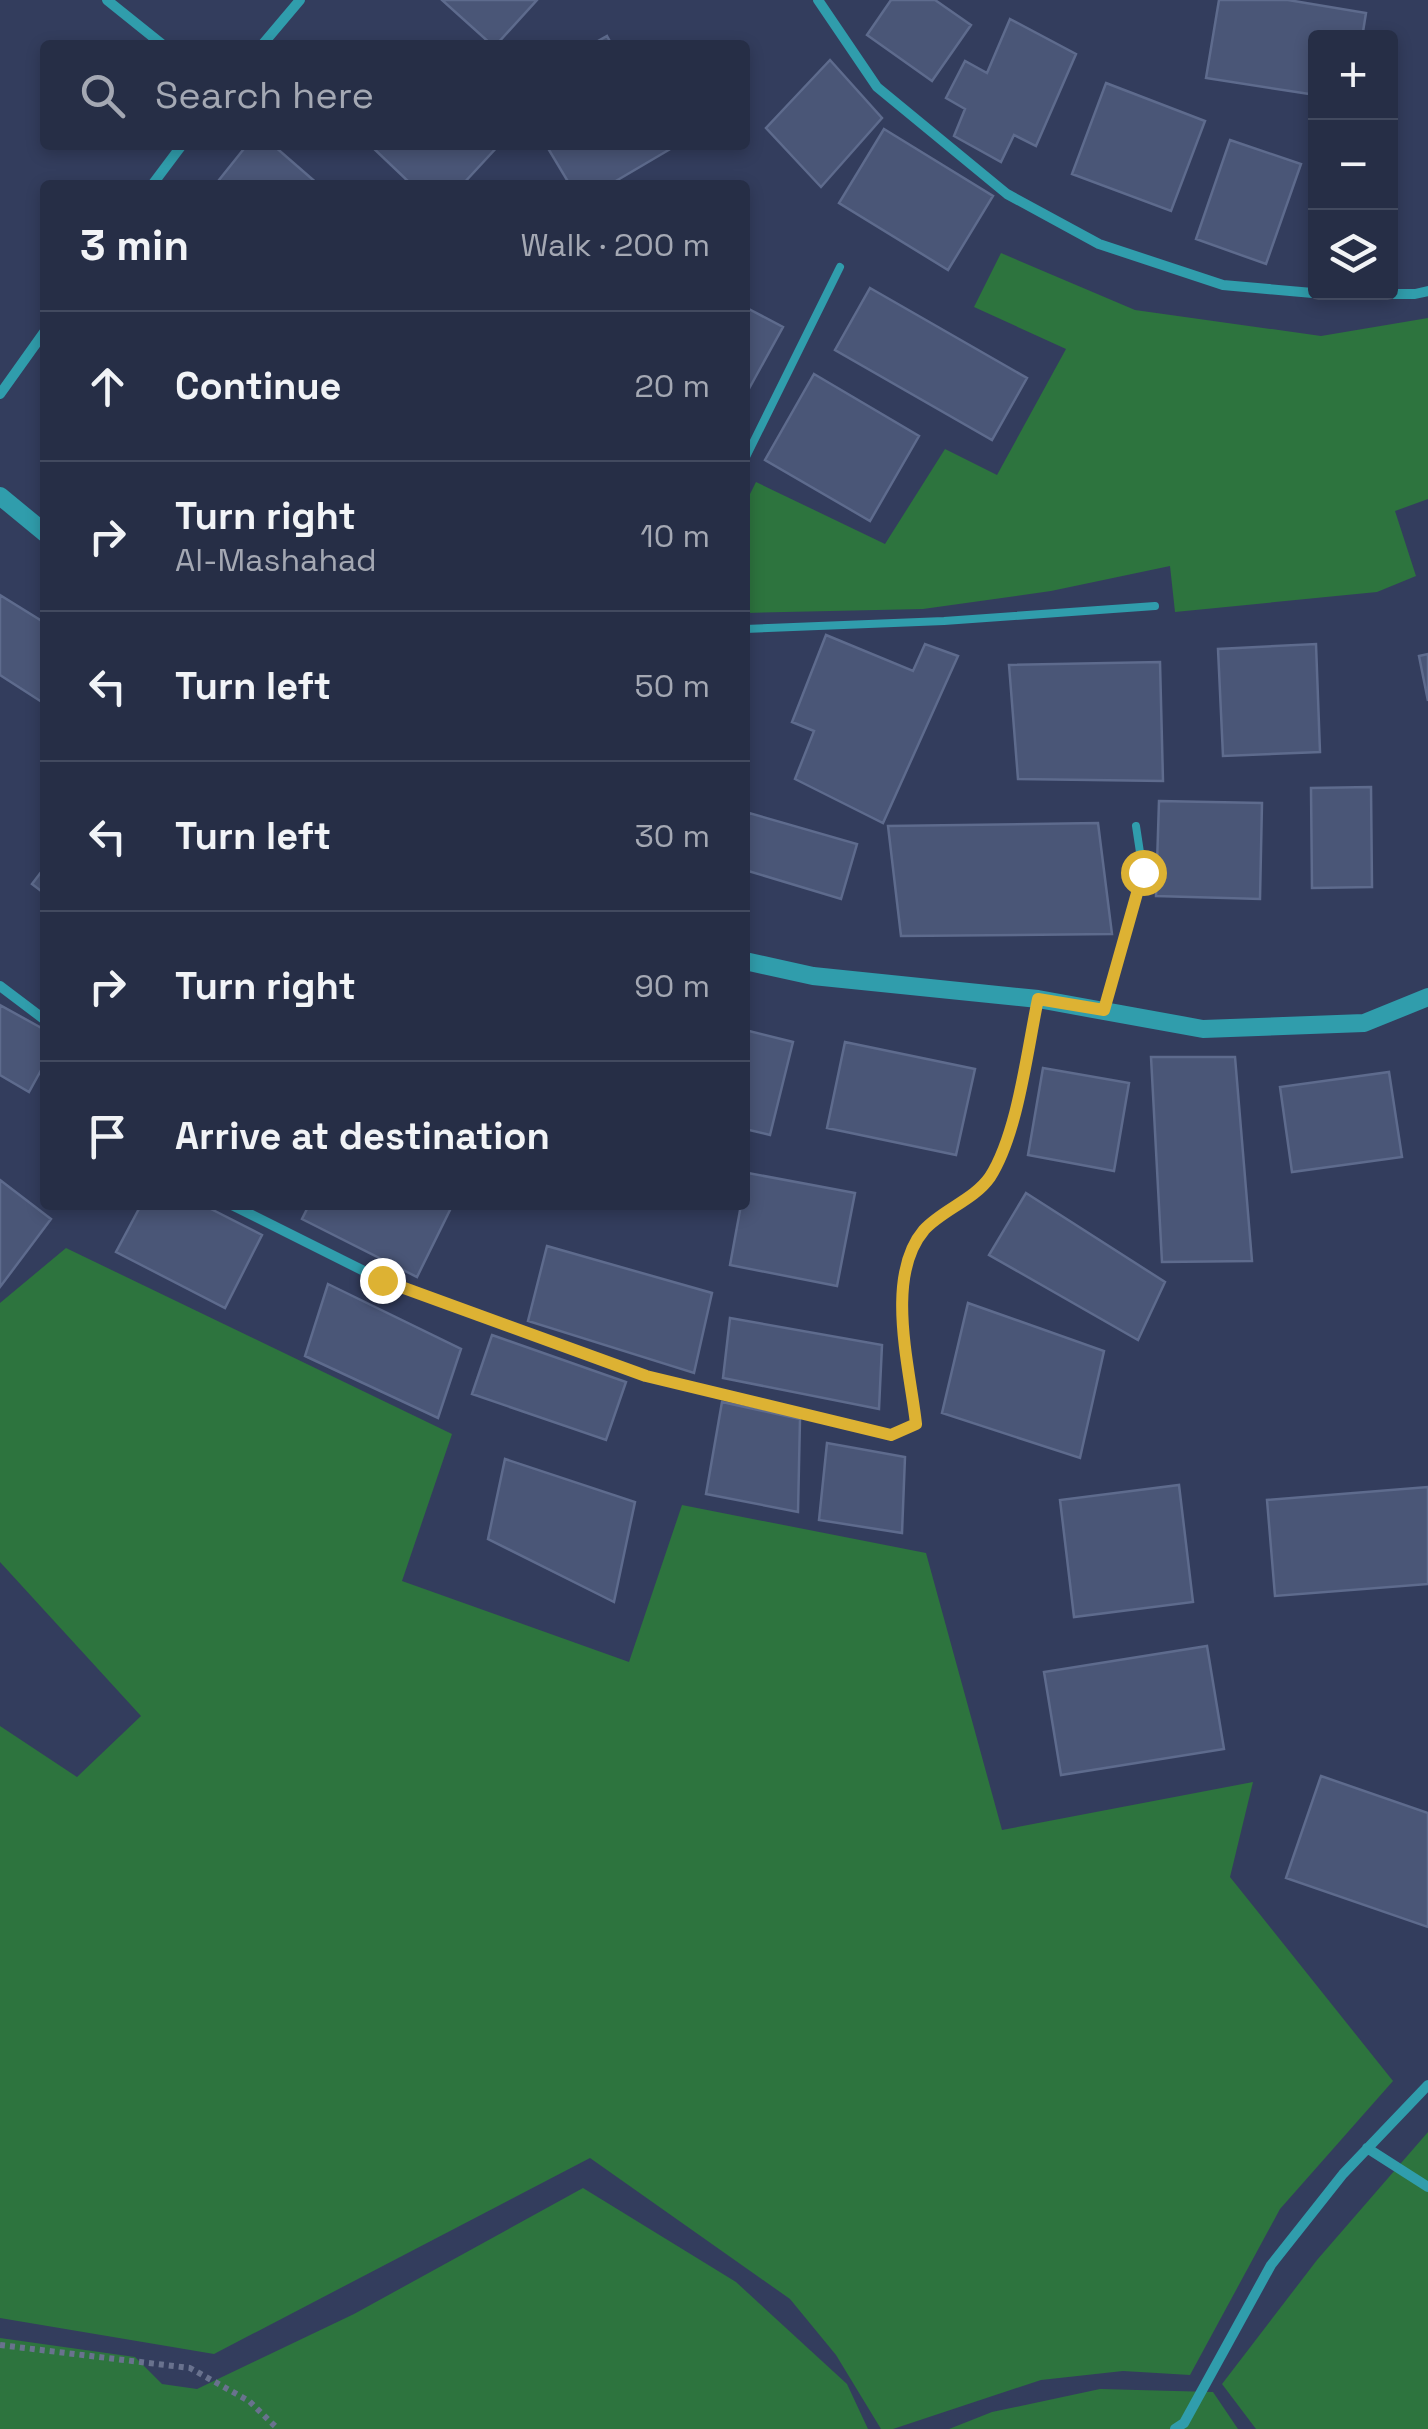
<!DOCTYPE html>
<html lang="en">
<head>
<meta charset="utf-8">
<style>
	body { margin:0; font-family:"Space Grotesk",sans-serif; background:#323a51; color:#f1f3f6 }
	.controls { position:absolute; right:30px; top:30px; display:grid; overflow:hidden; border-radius:10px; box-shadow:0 5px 15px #0003 }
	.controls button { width:90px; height:90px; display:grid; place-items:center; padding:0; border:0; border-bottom:2px solid #424a5f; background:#262e46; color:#f1f3f6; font:50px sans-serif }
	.stop { position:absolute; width:30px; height:30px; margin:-22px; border:8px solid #ddb233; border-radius:50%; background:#fff }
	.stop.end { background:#ddb233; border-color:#fff; box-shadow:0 2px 10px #0008 }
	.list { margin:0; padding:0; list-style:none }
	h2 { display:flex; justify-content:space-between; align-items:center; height:130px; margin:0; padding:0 40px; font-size:42px }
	h2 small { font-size:32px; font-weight:400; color:#a4a8b3 }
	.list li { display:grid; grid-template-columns:65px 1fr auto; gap:30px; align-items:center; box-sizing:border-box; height:150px; padding:0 40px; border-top:2px solid #424a5f }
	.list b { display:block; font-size:38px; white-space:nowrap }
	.list p { margin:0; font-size:32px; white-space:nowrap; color:#a4a8b3 }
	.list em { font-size:32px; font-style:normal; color:#a4a8b3 }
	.icon { flex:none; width:55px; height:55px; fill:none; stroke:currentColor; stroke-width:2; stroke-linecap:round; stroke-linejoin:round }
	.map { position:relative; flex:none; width:1428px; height:2429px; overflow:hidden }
	.search { position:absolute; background:#262e46; box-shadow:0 5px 15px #0003; left:40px; top:40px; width:710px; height:110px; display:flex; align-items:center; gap:25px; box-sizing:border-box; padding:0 35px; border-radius:10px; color:#a4a8b3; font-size:38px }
	.panel { position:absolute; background:#262e46; box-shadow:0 5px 15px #0003; left:40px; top:180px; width:710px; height:1030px; border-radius:10px }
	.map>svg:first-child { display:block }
	.green { fill:#2d743e }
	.building { fill:#4a5677; stroke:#5e6b8d; stroke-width:2.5 }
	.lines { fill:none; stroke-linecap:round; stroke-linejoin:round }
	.path { stroke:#69728e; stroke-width:6; stroke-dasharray:5 5; stroke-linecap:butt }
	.service { stroke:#309dac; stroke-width:8 }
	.minor { stroke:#309dac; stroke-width:10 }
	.tertiary { stroke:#309dac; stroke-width:18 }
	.route { stroke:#ddb233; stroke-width:12 }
</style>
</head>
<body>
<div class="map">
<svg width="1428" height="2429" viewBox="0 0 1428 2429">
	<rect width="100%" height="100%" fill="#333d5d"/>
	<path class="green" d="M1001,253L1135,310L1321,336L1428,318V499L1395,511L1416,576L1377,592L1175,612L1170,566L1051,591L923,609L745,613V504L756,482L885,544L945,449L997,475L1066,349L974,307Z
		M66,1248L452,1434L402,1581L629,1662L682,1505L926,1553L1002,1830L1253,1782L1230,1877L1393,2081L1280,2209L1190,2375L1123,2371L1041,2380L893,2429H881L836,2355L790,2299L590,2158L214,2354L0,2318V1726L77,1777L141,1716L0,1562V1303Z
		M1428,2132V2429H1256L1222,2384L1317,2260Z
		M583,2188L736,2282L847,2384L868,2429H0V2338L135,2357L162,2384L197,2389L354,2314Z
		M1100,2389L1213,2392L1238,2429H949L992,2412Z"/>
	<path class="building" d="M442,0H537L496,45H492Z
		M891,0H935L971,25L932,81L867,35Z
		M1219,0H1288L1366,13L1362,38H1316V95L1206,78Z
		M1010,19L1076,54L1036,146L1014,135L1001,162L954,136L965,109L946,98L965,61L987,73Z
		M607,36L612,45H591Z
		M830,60L882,118L821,187L766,128Z
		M1106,83L1205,121L1171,211L1072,174Z
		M884,129L993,196L948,270L839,203Z
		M1230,140L1301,164L1266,264L1196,239Z
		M247,145H273L319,185H215Z
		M370,145H499L462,185H412Z
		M546,145H671L672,148L609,185H570Z
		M870,288L1027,378L992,440L835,350Z
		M745,307L783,327L745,396Z
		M814,374L919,436L870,521L765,460Z
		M0,595L45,623V704L0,675Z
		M826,635L913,671L925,644L958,656L883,823L795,779L814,731L792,722Z
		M1316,644L1320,752L1223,756L1218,649Z
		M1428,654V701L1419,656Z
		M1160,662L1163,781L1018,779L1009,665Z
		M1371,787L1372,887L1312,888L1311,788Z
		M1159,801L1262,803L1260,899L1156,896Z
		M749,813L857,844L841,899L745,870V827Z
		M1098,823L1112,934L901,936L888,826Z
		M45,867V894L32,884Z
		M0,1005L45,1030V1063L29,1092L0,1075Z
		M745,1030L793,1042L770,1135L745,1129Z
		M845,1042L975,1069L956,1155L827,1128Z
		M1151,1057H1235L1252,1261L1162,1262Z
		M1043,1068L1129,1083L1114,1171L1028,1155Z
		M1389,1072L1402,1157L1292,1172L1280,1087Z
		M748,1173L855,1193L837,1286L730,1265L741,1205H745Z
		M0,1180L51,1219L0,1287Z
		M1026,1193L1165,1282L1138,1340L989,1255Z
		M141,1205H203L262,1235L225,1308L116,1252Z
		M309,1205H441L450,1210L417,1277L302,1219Z
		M547,1246L712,1293L694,1373L528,1321Z
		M328,1284L461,1349L438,1418L305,1356Z
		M968,1303L1104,1351L1080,1458L942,1413Z
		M730,1318L882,1345L879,1409L723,1378Z
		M492,1335L626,1382L606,1440L472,1394Z
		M722,1402L800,1419L798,1512L706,1494Z
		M827,1443L905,1457L902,1533L819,1520Z
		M505,1459L635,1502L614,1602L488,1539Z
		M1179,1485L1193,1602L1074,1617L1060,1500Z
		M1428,1487V1584L1275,1596L1267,1500Z
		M1207,1646L1224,1749L1061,1775L1044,1672Z
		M1321,1776L1428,1813V1927L1286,1878Z"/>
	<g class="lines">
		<path class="path" d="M0,2345L190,2368L249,2401L278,2429"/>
		<path class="service" d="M745,459L840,267
			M745,629L944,621L1155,606
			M1104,1010L1143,872L1136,826"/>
		<path class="minor" d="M107,0L163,45
			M818,0L877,87L1007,194L1099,244L1223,285L1324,294H1415L1428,291
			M262,45L300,0
			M152,185L182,145
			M0,394L45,331
			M0,986L45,1020
			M232,1205L382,1280L646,1376L891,1435L916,1424C910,1368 884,1277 924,1230C942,1210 974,1200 990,1177C1018,1133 1027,1050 1038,999
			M1367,2148L1428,2187
			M1175,2429L1184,2423L1271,2265L1343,2174L1428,2085"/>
		<path class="tertiary" d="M0,496L45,533
			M745,961L813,976L1038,999L1203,1029L1364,1023L1428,997"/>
	</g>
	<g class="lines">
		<path class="route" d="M382,1280L646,1376L891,1435L916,1424C910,1368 884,1277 924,1230C942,1210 974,1200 990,1177C1018,1133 1027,1051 1038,999L1104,1010L1143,872"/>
	</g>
</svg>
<div class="controls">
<button>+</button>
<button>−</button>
<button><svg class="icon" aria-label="layers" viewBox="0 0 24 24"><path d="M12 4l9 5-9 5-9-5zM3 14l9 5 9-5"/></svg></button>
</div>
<div class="stop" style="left:1143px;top:872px"></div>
<div class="stop end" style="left:382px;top:1280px"></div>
<div class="search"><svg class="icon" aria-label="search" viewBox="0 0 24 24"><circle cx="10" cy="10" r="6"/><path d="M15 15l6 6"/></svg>Search here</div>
<section class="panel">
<h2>3 min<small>Walk · 200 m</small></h2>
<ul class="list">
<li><svg class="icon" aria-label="ahead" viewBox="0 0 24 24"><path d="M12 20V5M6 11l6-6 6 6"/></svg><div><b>Continue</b></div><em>20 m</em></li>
<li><svg class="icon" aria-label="right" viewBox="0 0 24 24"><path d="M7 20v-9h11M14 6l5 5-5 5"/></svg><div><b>Turn right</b><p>Al-Mashahad</p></div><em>10 m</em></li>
<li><svg class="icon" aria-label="left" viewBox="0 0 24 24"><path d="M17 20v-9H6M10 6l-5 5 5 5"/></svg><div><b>Turn left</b></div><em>50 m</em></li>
<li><svg class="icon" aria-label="left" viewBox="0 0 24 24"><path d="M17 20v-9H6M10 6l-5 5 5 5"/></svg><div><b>Turn left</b></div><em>30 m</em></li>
<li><svg class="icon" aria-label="right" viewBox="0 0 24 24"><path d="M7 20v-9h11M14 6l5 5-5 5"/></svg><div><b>Turn right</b></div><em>90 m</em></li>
<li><svg class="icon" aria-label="arrive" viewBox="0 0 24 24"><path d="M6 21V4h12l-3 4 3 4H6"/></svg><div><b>Arrive at destination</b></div></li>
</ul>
</section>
</div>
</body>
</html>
